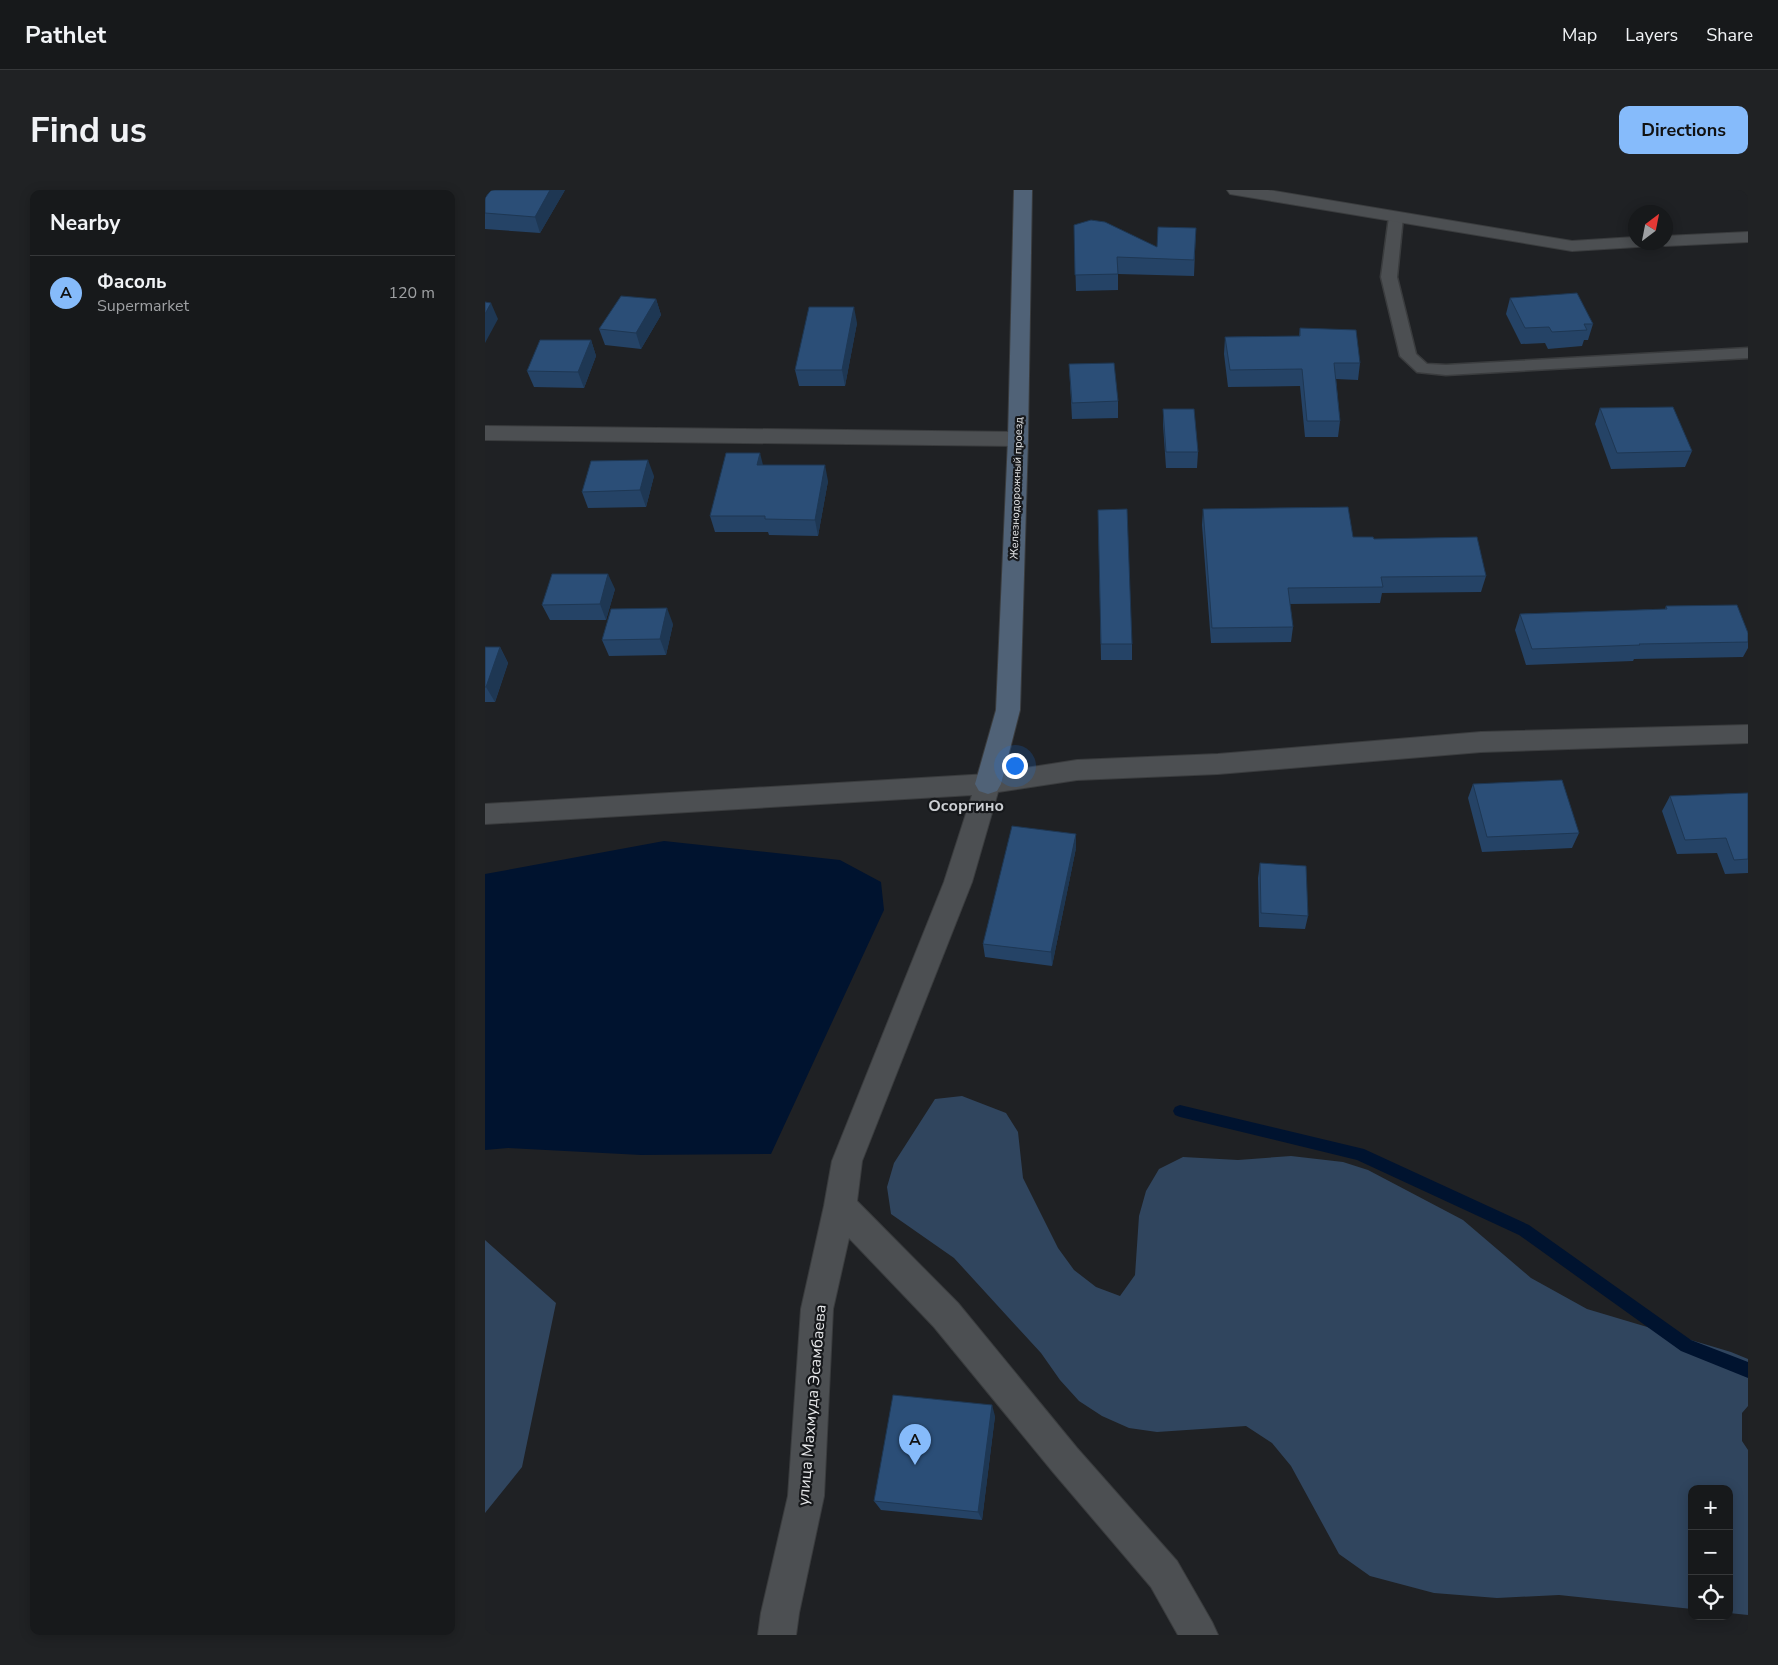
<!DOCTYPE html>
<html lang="en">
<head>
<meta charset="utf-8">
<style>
	body { margin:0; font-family:"Nunito Sans",sans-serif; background:#202224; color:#f1f3f6 }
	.controls { position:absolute; right:15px; bottom:15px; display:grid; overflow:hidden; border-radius:10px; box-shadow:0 2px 12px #0003 }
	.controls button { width:45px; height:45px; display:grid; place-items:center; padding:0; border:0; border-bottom:1px solid #36383a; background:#17191b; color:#f1f3f6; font:25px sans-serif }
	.compass { position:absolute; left:1143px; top:15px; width:45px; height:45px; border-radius:50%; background:#17191b; box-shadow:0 2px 12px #0003; rotate:32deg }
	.you { position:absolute; left:529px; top:575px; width:18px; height:18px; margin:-12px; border:4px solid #fff; border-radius:50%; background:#1a73e8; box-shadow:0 0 0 8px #1a73e833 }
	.badge { display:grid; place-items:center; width:32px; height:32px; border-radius:50%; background:#86bbfb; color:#111; font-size:16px; font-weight:700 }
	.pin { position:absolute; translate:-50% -41px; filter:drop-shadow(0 1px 2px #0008) }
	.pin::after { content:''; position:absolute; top:26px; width:18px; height:15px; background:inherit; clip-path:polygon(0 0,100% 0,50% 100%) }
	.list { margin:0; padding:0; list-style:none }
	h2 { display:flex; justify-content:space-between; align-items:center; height:65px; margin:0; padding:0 20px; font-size:21px }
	h2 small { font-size:16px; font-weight:400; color:#9ea0a3 }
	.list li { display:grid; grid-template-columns:32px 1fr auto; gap:15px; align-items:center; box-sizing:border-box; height:75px; padding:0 20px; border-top:1px solid #36383a }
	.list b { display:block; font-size:19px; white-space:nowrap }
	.list p { margin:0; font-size:16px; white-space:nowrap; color:#9ea0a3 }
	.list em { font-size:16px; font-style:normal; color:#9ea0a3 }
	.icon { flex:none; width:28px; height:28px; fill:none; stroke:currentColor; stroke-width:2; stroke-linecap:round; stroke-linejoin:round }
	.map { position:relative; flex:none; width:1263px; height:1445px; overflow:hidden; border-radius:10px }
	header { display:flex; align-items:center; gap:30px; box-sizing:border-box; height:70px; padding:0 25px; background:#17191b; border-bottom:1px solid #36383a }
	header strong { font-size:24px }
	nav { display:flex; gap:28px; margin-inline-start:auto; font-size:18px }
	.intro { display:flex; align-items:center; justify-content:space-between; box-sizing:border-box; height:120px; padding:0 30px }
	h1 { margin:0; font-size:35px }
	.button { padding:12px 22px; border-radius:10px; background:#86bbfb; color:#111; font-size:18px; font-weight:700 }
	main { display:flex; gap:30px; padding:0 30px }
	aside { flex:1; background:#17191b; border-radius:10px; box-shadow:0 2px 12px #0003 }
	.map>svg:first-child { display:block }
	.green { fill:#30455e }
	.water { fill:#00132f }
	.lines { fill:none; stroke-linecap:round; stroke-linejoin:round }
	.stream { fill:#00132f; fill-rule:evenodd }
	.lane-casing { stroke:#3a3c3e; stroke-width:3 }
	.street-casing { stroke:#3a3c3e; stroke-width:2 }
	.secondary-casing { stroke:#3a3c3e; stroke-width:2 }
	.lane { fill:#4c4f52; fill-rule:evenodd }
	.street { fill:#4c4f52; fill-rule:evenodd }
	.secondary { fill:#506277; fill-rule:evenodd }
	.wall { fill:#254366 }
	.shaded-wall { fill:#1e3753 }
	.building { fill:#2b4e77; stroke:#1e3753 }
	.labels { text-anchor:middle; stroke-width:4.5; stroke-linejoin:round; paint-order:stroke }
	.far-street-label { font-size:11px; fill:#e7e8ea; stroke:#16181b }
	.quarter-label { font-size:16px; font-weight:bold; fill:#cccfd3; stroke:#16181b }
	.near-street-label { font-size:16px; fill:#e7e8ea; stroke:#16181b }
</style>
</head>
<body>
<header>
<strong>Pathlet</strong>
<nav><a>Map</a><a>Layers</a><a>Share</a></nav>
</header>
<div class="intro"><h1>Find us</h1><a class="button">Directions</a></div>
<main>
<aside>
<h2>Nearby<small></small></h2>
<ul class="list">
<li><span class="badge">A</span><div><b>Фасоль</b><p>Supermarket</p></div><em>120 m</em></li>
</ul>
</aside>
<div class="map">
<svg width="1263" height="1445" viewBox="0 0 1263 1445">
	<rect width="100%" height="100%" fill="#1f2124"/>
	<path class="green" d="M477,906L521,923L533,942L538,988L573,1058L589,1080L611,1097L635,1106L650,1085L654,1026L661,1001L674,979L698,967L753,970L806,966L858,972L883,980L978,1030L1046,1088L1102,1119L1246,1162L1263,1169V1216L1257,1223V1251L1263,1260V1425L1244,1423V1299H1207V1419L1074,1405L1012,1408L949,1403L885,1386L854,1364L806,1276L787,1253L761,1236L672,1242L644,1238L617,1226L594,1211L575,1190L556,1163L469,1068L406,1024L402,997L409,973L450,909Z
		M0,1050L71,1113L37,1277L0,1323Z"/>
	<path class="water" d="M179,651L355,670L396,692L399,720L286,964L156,965L23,958L0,960V684Z"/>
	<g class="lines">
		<path class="stream" d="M695,915L879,959L1044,1035L1206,1150L1263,1172V1188L1196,1161L1034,1045L872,970L695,927L690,925L688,921L690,917Z"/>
		<g class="lane-casing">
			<path id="lane" d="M911,23L916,24L918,27L912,87L931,164L942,174L961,175L1263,158V168L961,185L932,182L915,166L896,87L904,27L906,24Z"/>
		</g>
		<g class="street-casing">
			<path id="street" d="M742,0H783L1087,51L1150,47V52H1161L1158,56L1152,57L1087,61L745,4Z
				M1263,42V52L1180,56L1172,52H1180V46Z
				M0,236L533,242L540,244L543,249L540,254L533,256L0,250Z
				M1263,535V553L996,562L733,584L592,590L513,602L487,692L377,971L372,1011L473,1113L592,1258L692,1371L727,1432L733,1445H693L666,1397L568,1282L449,1137L364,1048L348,1119L339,1306L314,1423L311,1445H273L276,1423L303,1306L316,1119L339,1016L347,971L459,692L487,605L0,634V614L503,584L592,570L733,564L996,542Z"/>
		</g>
		<g class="secondary-casing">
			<path id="secondary" d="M529,0H547L543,249L535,520L516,594L512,601L503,604L494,601L490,594L511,520L523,249Z"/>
		</g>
		<use href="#lane" class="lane"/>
		<use href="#street" class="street"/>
		<use href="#secondary" class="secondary"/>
	</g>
	<path class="wall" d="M80,0L55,43L0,39V23Z
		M589,35L672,57L711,38L709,86L633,84V100L591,101Z
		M1025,108L1108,134L1103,150H1099L1097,156L1063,159L1060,153L1036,154L1021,124Z
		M171,109L176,125L156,159L120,155L114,139Z
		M372,133L360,196H314L310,180Z
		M815,138L875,173L873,190L851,189L855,231L853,247H820L815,196L743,197L739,164L740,147L814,146Z
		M106,150L111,166L99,198L49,197L42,181Z
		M584,174L633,211V228L587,229Z
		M1115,218L1207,261L1200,277L1126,279L1110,234Z
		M678,219L713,262L712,278H681L678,235Z
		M169,286L161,317L103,318L97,302Z
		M343,291L333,346L284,345L283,342H230L225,326Z
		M718,319L868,347L889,349L1001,386L996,402L897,403L895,413L805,414L808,437L806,452L726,453L717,335Z
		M613,320L647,454V470H616Z
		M130,399L121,430H65L57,415Z
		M1181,416L1263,443V458L1258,467L1149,469L1148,471L1041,475L1030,440L1035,424L1180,419Z
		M188,434L181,465L124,466L117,450Z
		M0,457H15L23,473L10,512H0Z
		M988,594L1094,643L1087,658L997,662L983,608Z
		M1263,603V683L1240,684L1232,663L1192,664L1177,621L1185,606Z
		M591,658L567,776L500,767L498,754Z
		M775,673L823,726L820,739L774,737L773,688Z
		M510,1226L497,1330L396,1320L389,1311Z"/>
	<path class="shaded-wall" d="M65,0H80L55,43L50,27Z
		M171,109L176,125L156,159L151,143Z
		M6,113L13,129L0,153V124Z
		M369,117L372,133L360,196L357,180Z
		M106,150L111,166L99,198L93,182Z
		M275,263L279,279L272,275Z
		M163,270L169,286L161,317L155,300Z
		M340,275L343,291L333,346L330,330Z
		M123,384L130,399L121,430L115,414Z
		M182,418L188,434L181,465L175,449Z
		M15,457L23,473L10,512L1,497Z
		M591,644V658L567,776L566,762Z
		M507,1215L510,1226L497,1330L493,1322Z"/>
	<path class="building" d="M6,0H65L50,27L0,23V8Z
		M606,30L620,32L672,57L673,37L711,38L709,70L632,67L633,84L590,85L589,35Z
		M1092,103L1108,134H1099L1102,140L1067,142L1064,137L1040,138L1025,108Z
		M136,106L171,109L151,143L114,139Z
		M0,112L6,113L0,124Z
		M324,117H369L357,180H310Z
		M815,138L871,140L875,173H849L855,231H822L817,179L745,180L740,147L815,146Z
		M55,150H106L93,182L42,181Z
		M629,173L633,211L587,213L584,174Z
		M1188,217L1207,261L1132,263L1115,218Z
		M678,219H709L713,262H681Z
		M241,263H275L272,275H340L330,330L280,329V326H225Z
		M163,270L155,300L97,302L106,271Z
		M863,317L868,347H888L889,349L992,347L1001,386L896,387L898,397L803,398L808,437L727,438L718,319Z
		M642,319L647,454H616L613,320Z
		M67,384H123L115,414L57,415Z
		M1252,415L1263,443V452L1154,454L1155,455L1047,459L1035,424L1182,419L1181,416Z
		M182,418L175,449L117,450L126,419Z
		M0,457H15L1,497H0Z
		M1077,590L1094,643L1002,647L988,594Z
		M1263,603V669L1249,670L1241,648L1200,650L1185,606Z
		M527,636L591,644L566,762L498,754Z
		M775,673L821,676L823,726L776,723Z
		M408,1205L507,1215L493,1322L389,1311Z"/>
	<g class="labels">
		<g class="far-street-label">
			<text transform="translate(531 298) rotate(-88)" y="4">Железнодорожный проезд</text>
		</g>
		<g class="quarter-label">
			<text x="481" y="621">Осоргино</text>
		</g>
		<g class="near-street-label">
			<text transform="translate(326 1215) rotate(-85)" y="6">улица Махмуда Эсамбаева</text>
		</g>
	</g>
</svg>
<div class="controls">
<button>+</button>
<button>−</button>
<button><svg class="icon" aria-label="locate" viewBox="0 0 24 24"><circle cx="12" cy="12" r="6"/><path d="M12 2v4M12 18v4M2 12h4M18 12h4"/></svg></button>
</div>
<svg class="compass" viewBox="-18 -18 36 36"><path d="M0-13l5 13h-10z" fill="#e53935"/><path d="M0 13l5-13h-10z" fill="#9ea0a3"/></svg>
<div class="you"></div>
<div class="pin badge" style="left:430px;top:1275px">A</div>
</div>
</main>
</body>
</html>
